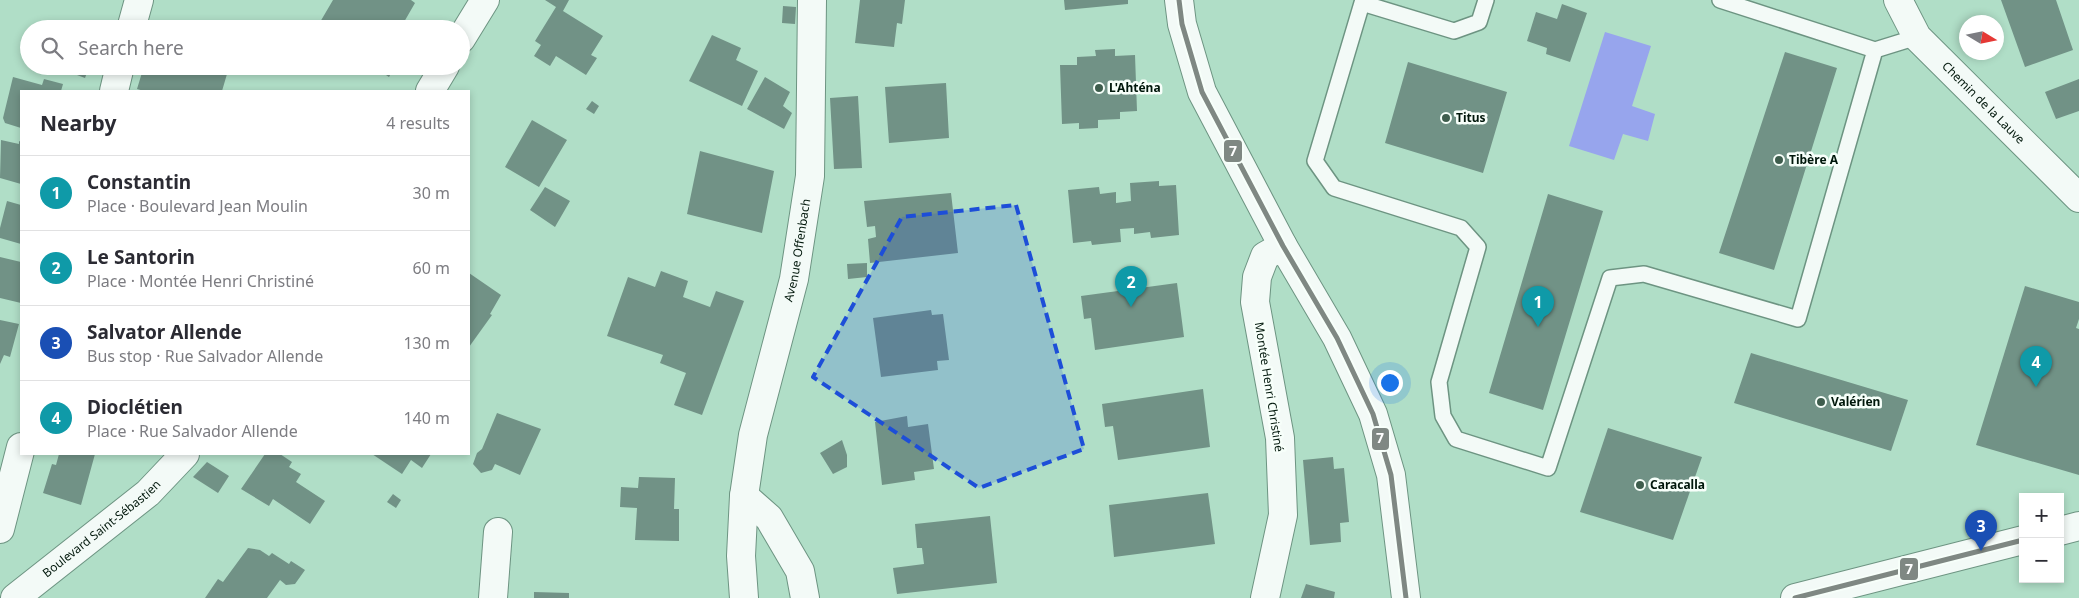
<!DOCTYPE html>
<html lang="en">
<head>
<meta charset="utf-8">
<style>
	body { margin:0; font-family:"Noto Sans",sans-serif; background:#f7f7f7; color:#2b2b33 }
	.controls { position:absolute; right:15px; bottom:15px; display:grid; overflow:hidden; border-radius:0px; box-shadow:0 2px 8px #0003 }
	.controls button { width:45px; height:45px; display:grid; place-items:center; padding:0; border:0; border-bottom:1px solid #e1e1e2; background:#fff; color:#2b2b33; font:25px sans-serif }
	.compass { position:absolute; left:1959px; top:15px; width:45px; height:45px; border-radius:50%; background:#fff; box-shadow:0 2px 8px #0003; rotate:100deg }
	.you { position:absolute; left:1389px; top:382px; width:18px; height:18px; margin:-12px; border:4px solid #fff; border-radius:50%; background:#1a73e8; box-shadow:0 0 0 8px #1a73e833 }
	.badge { display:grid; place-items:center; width:32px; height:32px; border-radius:50%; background:#7c3aed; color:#fff; font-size:16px; font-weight:700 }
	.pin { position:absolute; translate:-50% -41px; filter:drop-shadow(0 1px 2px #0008) }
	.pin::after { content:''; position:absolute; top:26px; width:18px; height:15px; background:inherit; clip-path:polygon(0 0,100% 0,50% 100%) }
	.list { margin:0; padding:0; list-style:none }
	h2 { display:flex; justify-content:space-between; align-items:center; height:65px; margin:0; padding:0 20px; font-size:21px }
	h2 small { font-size:16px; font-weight:400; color:#7c7c81 }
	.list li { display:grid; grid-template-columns:32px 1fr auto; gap:15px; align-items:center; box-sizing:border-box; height:75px; padding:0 20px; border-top:1px solid #e1e1e2 }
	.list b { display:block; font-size:19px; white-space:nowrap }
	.list p { margin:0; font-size:16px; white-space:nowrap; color:#7c7c81 }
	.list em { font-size:16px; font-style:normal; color:#7c7c81 }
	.icon { flex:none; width:28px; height:28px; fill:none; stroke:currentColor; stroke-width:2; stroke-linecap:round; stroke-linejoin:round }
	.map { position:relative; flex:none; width:2079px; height:598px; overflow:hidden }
	.search { position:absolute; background:#fff; box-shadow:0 2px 8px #0003; left:20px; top:20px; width:450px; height:55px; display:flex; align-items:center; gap:12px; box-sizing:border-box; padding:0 18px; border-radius:28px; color:#7c7c81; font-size:19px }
	.panel { position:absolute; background:#fff; box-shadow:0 2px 8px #0003; left:20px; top:90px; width:450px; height:365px; border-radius:0px }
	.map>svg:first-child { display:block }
	.water { fill:#97a5ed }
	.building { fill:#719286 }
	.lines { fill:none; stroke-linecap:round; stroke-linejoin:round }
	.lane-casing { stroke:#6d9482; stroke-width:18 }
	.street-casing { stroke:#6d9482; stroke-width:30 }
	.secondary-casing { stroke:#6d9482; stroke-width:30 }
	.lane { stroke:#f3faf7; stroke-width:15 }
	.street { stroke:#f3faf7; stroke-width:28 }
	.secondary { stroke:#f3faf7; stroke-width:28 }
	.bus-1-casing { stroke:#f7fffa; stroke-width:9 }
	.bus-1 { stroke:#7f8883; stroke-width:5 }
	.marked { fill:#1d4ed8; fill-opacity:0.2; stroke:#1d4ed8; stroke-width:4; stroke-dasharray:10 6; stroke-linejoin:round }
	.poi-dot { fill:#3e5d4d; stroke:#f7fffa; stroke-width:2 }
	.labels { text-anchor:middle; stroke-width:5; stroke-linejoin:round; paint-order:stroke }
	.poi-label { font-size:12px; font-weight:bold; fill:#00170b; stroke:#f7fffa; text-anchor:start }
	.street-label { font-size:12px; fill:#00170b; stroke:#f7fffa }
	.line-badge { stroke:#f7fffa; stroke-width:2 }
	.badge-label { font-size:14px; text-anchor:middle; font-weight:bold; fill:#fff }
</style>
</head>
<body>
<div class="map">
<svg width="2079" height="598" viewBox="0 0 2079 598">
	<rect width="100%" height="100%" fill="#b0dec7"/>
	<path class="water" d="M1605,32L1651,46L1632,106L1655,114L1648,141L1623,134L1614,160L1569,146Z"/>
	<path class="building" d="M333,0H411L415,3L400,29H388L378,22L374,29H316Z
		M545,0H569L563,11L603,36L591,55L597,58L586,75L556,56L550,66L534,56L541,45L535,41L556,7Z
		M860,0H905L902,24L897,23L894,47L855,43Z
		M1064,0H1128V4L1065,10Z
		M2001,0H2056L2073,50L2025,67Z
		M1562,4L1587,13L1570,62L1546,54L1547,48L1527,41L1536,12L1557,19Z
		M783,6L796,7L795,24L782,23Z
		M712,35L741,48L736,60L758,71L742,106L689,81Z
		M1115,49V56L1135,55L1137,111L1120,112V119L1098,120V128L1079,129V123L1062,124L1060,65H1077V57L1096,56L1095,50Z
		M1785,52L1837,68L1774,270L1719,253Z
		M1408,62L1507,92L1483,173L1385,143Z
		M53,66H77L88,70L85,78Z
		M144,66H199L227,74L222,91H144L137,89Z
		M362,66H395L389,77L377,69L374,74Z
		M13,77L42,85L44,79L63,84L61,91H21V128L5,123L3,118Z
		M765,77L790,92L783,106L792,113L784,129L747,109Z
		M2079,79V111L2056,119L2045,92Z
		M946,83L949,138L889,143L885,87Z
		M858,96L862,168L834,169L830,98Z
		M592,101L599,106L594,114L586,109Z
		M532,120L567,140L539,187L505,167Z
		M1,140L19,144V141L21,142V184L0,178Z
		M700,151L774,171L762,233L687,214Z
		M1159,181V186L1176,185L1179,235L1151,238L1150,232L1134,234V228L1120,229L1121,242L1092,245L1091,241L1073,243L1068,190L1099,187L1100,194L1116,192V203L1131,201L1130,183Z
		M545,187L570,201L555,227L530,210Z
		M951,193L958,253L870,263L868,239L876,237L875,226L867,227L864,201Z
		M1548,194L1603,211L1543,410L1489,393Z
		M7,201L21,205V244L0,238V228Z
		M0,257L21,262V303L0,298Z
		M867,263V277L848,279L847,264Z
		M661,271L688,281L683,297L710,307L716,291L744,301L702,415L674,405L686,373L660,363L663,355L607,336L628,277L655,287Z
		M469,273L501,295L490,314L492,315L469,347Z
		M1177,283L1184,337L1095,350L1091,318L1084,319L1081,296Z
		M2025,286L2079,302V319L2076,328L2079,329V475L1976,445Z
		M931,310L932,315L943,314L949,360L937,361L938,370L881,377L873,318Z
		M0,320L19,324L10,357L4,355L0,364Z
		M1751,353L1908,400L1891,451L1734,403Z
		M1203,389L1210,447L1118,460L1113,426L1105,427L1102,404Z
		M497,413L541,429L520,475L495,464L492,470L481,473L473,464L477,453L482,449Z
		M907,416L908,427L928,424L934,469L914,472L915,480L882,485L875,422Z
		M1608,428L1702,457L1673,540L1580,512Z
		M842,440L847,455V467L833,474L820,453Z
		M59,454L73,455V454H95L81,505L43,493L52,464L56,465Z
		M265,454H280L292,462L289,467L301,474L296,482L325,501L310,524L273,499L269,506L241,489Z
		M372,454H431L422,468L411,460L402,474Z
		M1333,457L1334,469L1344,468L1349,522L1340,523L1341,542L1310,545L1303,460Z
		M207,462L229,476L218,493L193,477Z
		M639,477L675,478L674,509H679V541L635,540L637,508L620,507L621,487L638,488Z
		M1208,493L1215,544L1114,557L1109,505Z
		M393,494L401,500L396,508L387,502Z
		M990,516L997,583L897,594L893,568L924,564L922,548H917L915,524Z
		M248,548L260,550L269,556L272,553L289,564L291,561L305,570L295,584L286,585L280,580L267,598H205L218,579L223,582Z
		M1306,584L1335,592L1334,598H1301Z
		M534,592L569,593V598H534Z"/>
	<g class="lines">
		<g class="lane-casing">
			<path id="lane" d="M1486,0L1479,22L1454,31L1362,3L1315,161L1334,188L1461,228L1478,247L1439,382L1443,416L1456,439L1548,468L1610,278L1644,274L1798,319L1875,50
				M1720,0L1875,50L1917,37"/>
		</g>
		<g class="street-casing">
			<g id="street">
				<path id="s1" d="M1898,0L1917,37L2079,198"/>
				<path d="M131,29L139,0"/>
				<path d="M461,39L485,0"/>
				<path d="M114,91L120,66"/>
				<path d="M430,91L445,66"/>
				<path d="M744,496L769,518L800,571L805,598"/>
				<path d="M0,529L21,447"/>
				<path d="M2060,531L2079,526"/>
				<path id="s2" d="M15,598L148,493L185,454"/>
				<path d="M493,598L498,532"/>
				<path id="s3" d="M744,598L741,556L744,496L753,435L794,279L810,176L812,0"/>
				<path d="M1265,598L1283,515L1280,438L1255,302L1257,277L1265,256L1283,246"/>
				<path d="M1795,598L2023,540"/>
			</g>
		</g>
		<g class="secondary-casing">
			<path id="secondary" d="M1179,0L1182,24L1202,92L1283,246L1337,338L1373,414L1391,475L1406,598"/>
		</g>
		<use href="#lane" class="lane"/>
		<use href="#street" class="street"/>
		<use href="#secondary" class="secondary"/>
		<g class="bus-1-casing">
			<path id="bus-1" d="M1179,0L1182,24L1202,92L1283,246L1337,338L1373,414L1391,475L1406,598
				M1795,598L2023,540"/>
		</g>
		<use href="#bus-1" class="bus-1"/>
	</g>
	<path class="marked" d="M1016,205L1084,449L979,488L813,377L902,217Z"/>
	<g class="poi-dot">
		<circle cx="1099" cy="88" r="5"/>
		<circle cx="1446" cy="118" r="5"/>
		<circle cx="1779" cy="160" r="5"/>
		<circle cx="1821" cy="402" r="5"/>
		<circle cx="1640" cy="485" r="5"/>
	</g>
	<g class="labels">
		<g class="poi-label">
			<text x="1109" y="92">L'Ahténa</text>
			<text x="1456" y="122">Titus</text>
			<text x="1789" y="164">Tibère A</text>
			<text x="1831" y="406">Valérien</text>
			<text x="1650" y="489">Caracalla</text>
		</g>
		<g class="street-label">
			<text dy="4" stroke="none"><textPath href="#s1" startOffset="135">Chemin de la Lauve</textPath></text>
			<text dy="4" stroke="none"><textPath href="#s3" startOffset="354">Avenue Offenbach</textPath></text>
			<text transform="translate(1269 387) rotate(81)" y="4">Montée Henri Christiné</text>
			<text dy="4" stroke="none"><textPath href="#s2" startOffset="111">Boulevard Saint-Sébastien</textPath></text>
		</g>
	</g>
	<g class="line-badge">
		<rect x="1223" y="139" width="20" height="24" rx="5" fill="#7f8883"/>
		<rect x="1371" y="427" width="19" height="24" rx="5" fill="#7f8883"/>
		<rect x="1899" y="557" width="20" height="24" rx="5" fill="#7f8883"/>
	</g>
	<g class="badge-label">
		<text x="1233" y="156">7</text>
		<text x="1380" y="443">7</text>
		<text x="1909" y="574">7</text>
	</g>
</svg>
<div class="controls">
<button>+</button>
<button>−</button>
</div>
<svg class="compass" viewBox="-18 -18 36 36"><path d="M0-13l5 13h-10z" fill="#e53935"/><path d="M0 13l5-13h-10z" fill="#7c7c81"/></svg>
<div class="you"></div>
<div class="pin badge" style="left:1538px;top:327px;background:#0f9aa8">1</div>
<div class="pin badge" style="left:1131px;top:307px;background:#0f9aa8">2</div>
<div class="pin badge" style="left:1981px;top:551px;background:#1a4fb4">3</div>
<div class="pin badge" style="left:2036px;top:387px;background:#0f9aa8">4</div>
<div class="search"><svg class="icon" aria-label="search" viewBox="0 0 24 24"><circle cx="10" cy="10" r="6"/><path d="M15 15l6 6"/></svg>Search here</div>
<section class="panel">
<h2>Nearby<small>4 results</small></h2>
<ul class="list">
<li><span class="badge" style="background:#0f9aa8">1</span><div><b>Constantin</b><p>Place · Boulevard Jean Moulin</p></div><em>30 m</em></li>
<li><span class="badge" style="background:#0f9aa8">2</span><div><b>Le Santorin</b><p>Place · Montée Henri Christiné</p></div><em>60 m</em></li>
<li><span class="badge" style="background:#1a4fb4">3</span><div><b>Salvator Allende</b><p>Bus stop · Rue Salvador Allende</p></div><em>130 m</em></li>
<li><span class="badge" style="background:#0f9aa8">4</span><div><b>Dioclétien</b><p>Place · Rue Salvador Allende</p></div><em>140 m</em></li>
</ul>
</section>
</div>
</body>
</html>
